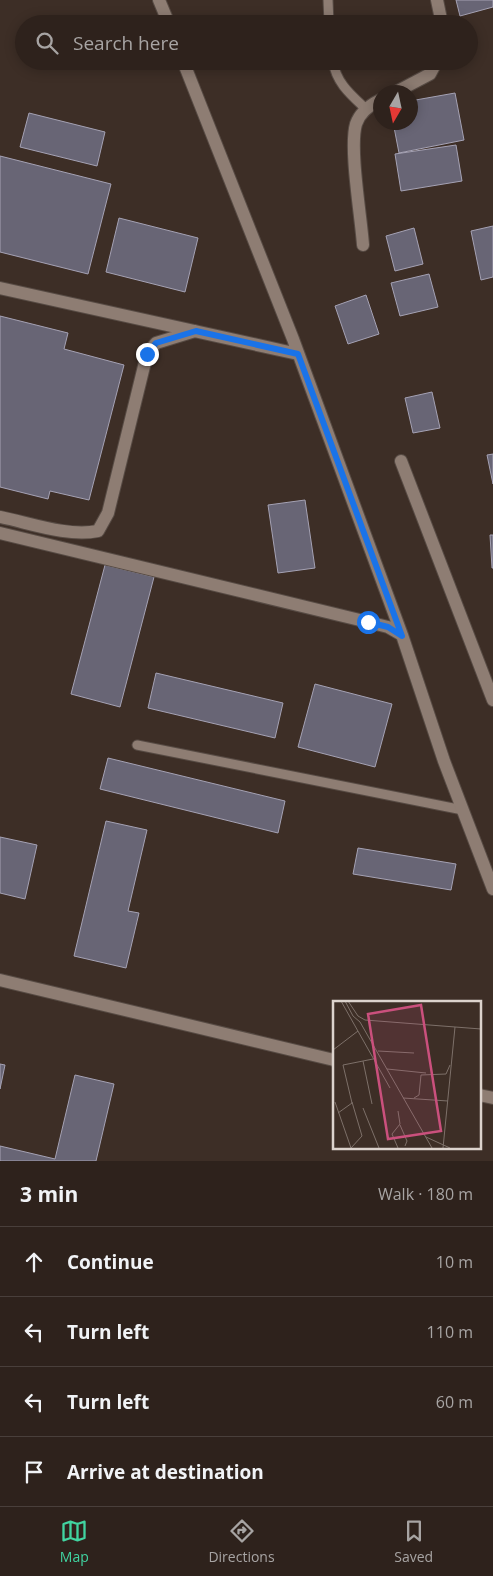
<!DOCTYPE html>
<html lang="en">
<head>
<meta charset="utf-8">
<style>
	body { margin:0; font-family:"Open Sans",sans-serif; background:#3a2f29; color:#f1f3f6 }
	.compass { position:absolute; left:373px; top:85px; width:45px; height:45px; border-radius:50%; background:#2e221c; box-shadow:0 2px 12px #0003; rotate:189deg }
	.stop { position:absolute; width:15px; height:15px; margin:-11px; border:4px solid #1a73e8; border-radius:50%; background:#fff }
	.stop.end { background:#1a73e8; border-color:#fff; box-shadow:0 1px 5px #0008 }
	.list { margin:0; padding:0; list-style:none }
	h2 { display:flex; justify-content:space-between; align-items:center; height:65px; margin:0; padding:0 20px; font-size:21px }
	h2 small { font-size:16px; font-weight:400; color:#a7a4a3 }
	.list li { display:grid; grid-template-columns:32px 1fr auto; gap:15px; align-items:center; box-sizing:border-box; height:70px; padding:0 20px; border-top:1px solid #493f3b }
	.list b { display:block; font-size:19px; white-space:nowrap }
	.list em { font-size:16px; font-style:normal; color:#a7a4a3 }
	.icon { flex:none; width:28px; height:28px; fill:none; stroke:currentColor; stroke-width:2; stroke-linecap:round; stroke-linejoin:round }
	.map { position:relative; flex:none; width:493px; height:1161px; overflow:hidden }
	.search { position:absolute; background:#2e221c; box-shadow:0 2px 12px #0003; left:15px; right:15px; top:15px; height:55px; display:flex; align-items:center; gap:12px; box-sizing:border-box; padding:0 18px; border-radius:28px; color:#a7a4a3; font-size:19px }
	.sheet { height:345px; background:#2e221c }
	nav { display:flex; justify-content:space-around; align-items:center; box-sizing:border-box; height:70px; border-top:1px solid #493f3b; background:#2e221c; font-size:14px; color:#a7a4a3 }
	nav a { display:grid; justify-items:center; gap:2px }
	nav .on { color:#41d4a1 }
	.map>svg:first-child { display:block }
	.building { fill:#686575; stroke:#a5a2b4 }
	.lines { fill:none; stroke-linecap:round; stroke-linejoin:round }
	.service-casing { stroke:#574b44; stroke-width:11 }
	.minor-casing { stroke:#574b44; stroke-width:14 }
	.service { stroke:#8e7d73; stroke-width:9 }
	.minor { stroke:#8e7d73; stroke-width:12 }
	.route { stroke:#1a73e8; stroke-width:6 }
	.inset-road { fill:none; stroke:#7d7069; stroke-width:1 }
	.view { fill:#ca507d; fill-opacity:0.15; stroke:#ca507d; stroke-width:2.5 }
	.inset-edge { fill:none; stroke:#dcd3cd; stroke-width:2.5 }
</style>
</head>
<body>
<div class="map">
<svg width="493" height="1161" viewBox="0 0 493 1161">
	<rect width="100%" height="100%" fill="#3d2e26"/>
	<path class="building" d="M456,0H493V7L460,16Z
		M455,93L464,140L399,153L393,122H410V101Z
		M29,113L105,132L97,166L20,147Z
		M456,145L462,181L401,191L395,154Z
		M0,156L111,184L88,274L0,252Z
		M119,218L198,238L185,292L106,272Z
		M493,226V277L481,280L471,231Z
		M414,228L423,264L395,271L386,236Z
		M429,274L438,307L400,316L391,283Z
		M366,295L379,334L348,344L335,306Z
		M0,316L68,333L64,349L124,365L89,500L50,491L48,499L0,487Z
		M432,392L440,428L413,433L405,398Z
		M493,454V484L487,455Z
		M305,500L315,568L278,573L268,505Z
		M490,535H493V568H492Z
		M105,565L154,577L120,707L71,694Z
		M156,673L283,703L275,738L148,708Z
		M315,684L392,704L375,767L298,747Z
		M108,758L285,801L278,833L100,789Z
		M106,821L147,830L128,911L139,913L126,968L74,956Z
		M0,837L37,845L25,899L0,893Z
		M358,848L456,864L451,890L353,874Z
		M0,1064L5,1065L0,1089Z
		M75,1075L114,1084L96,1161H0V1146L55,1159Z"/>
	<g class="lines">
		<g class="service-casing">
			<path id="service" d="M328,0L329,24
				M333,61C336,83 351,95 366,109
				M137,745L463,810"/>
		</g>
		<g class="minor-casing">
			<path id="minor" d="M159,0L169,24
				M437,0L442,24
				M183,61L293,339L402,635L444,761L493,889
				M396,92L430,74L437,61
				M363,245C361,216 349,148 356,124C360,112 370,105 380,100
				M0,288L298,354
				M401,461L493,700
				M0,517C30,523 67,537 98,531L108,513L147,354L156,343L195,331
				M0,533L368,622L388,627L402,635
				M0,980L334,1060
				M479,1095L493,1098"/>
		</g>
		<use href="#service" class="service"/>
		<use href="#minor" class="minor"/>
	</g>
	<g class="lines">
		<path class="route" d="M147,354L156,343L196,331L298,354L402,636L388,627L368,622"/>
	</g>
	<g transform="translate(333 1001)">
		<rect width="148" height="148" fill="#3d2e26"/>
		<path class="inset-road" d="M8,0L57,87M12,0L20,15L27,21L99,147M15,0L25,15L32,19L148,28M0,49L25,30M45,50L81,52M30,60L39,103M54,68L93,72M70,97L115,100M81,97L86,94L88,74L113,73L117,64M2,101L18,147M30,107L46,147M65,110L67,123L59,133L65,147M5,112L19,102L10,64L40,58M67,124L74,140L72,145M93,136L117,147M18,147L29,135L19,101M110,147L122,26"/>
		<path class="view" d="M88,4L108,130L55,138L35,13Z"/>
		<rect width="148" height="148" class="inset-edge"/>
	</g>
</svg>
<svg class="compass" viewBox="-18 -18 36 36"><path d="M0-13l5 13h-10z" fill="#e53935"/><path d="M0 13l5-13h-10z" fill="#a7a4a3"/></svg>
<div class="stop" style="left:368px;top:622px"></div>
<div class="stop end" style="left:147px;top:354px"></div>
<div class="search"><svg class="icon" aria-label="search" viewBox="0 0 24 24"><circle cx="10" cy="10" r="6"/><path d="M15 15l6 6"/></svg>Search here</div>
</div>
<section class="sheet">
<h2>3 min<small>Walk · 180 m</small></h2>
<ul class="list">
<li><svg class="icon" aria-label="ahead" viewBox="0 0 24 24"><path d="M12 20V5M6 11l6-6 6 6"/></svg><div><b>Continue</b></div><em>10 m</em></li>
<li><svg class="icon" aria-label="left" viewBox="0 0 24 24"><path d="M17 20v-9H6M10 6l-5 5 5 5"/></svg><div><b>Turn left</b></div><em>110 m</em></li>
<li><svg class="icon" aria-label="left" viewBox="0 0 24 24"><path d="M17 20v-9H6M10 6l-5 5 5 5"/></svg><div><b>Turn left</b></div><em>60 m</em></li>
<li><svg class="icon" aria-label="arrive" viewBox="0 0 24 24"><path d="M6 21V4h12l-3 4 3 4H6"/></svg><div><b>Arrive at destination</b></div></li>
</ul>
</section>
<nav>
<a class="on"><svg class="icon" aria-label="map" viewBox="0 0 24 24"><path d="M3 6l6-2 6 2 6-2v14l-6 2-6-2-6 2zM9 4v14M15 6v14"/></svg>Map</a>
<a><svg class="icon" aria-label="directions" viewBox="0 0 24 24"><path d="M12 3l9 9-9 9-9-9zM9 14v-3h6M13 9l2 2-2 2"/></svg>Directions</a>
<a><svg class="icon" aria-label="saved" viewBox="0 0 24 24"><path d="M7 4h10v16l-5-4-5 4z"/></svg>Saved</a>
</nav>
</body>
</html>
